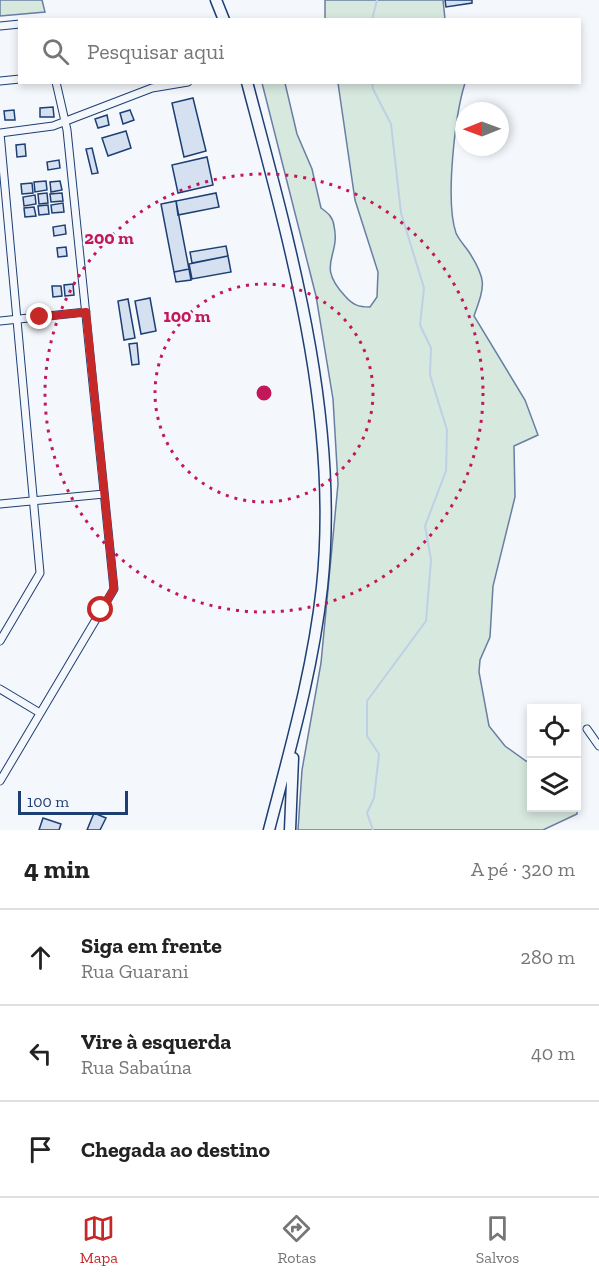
<!DOCTYPE html>
<html lang="pt">
<head>
<meta charset="utf-8">
<style>
	body { margin:0; font-family:"Zilla Slab",serif; background:#f2f2f2; color:#222 }
	.controls { position:absolute; right:18px; bottom:18px; display:grid; overflow:hidden; border-radius:0px; box-shadow:0 3px 9px #0003 }
	.controls button { width:54px; height:54px; display:grid; place-items:center; padding:0; border:0; border-bottom:2px solid #e0e0e0; background:#fff; color:#222; font:30px sans-serif }
	.compass { position:absolute; left:455px; top:102px; width:54px; height:54px; border-radius:50%; background:#fff; box-shadow:0 3px 9px #0003; rotate:269deg }
	.scale { position:absolute; left:18px; bottom:15px; width:110px; box-sizing:border-box; padding-left:6px; border:3px solid #1d3f73; border-top:0; font-size:16px; line-height:21px; white-space:nowrap; color:#1d3f73; -webkit-text-stroke:4px #f4f7fb; paint-order:stroke }
	.stop { position:absolute; width:18px; height:18px; margin:-14px; border:4px solid #c62828; border-radius:50%; background:#fff }
	.stop.end { background:#c62828; border-color:#fff; box-shadow:0 2px 6px #0008 }
	.list { margin:0; padding:0; list-style:none }
	h2 { display:flex; justify-content:space-between; align-items:center; height:78px; margin:0; padding:0 24px; font-size:26px }
	h2 small { font-size:20px; font-weight:400; color:#767676 }
	.list li { display:grid; grid-template-columns:39px 1fr auto; gap:18px; align-items:center; box-sizing:border-box; height:96px; padding:0 24px; border-top:2px solid #e0e0e0 }
	.list b { display:block; font-size:22px; white-space:nowrap }
	.list p { margin:0; font-size:20px; white-space:nowrap; color:#767676 }
	.list em { font-size:20px; font-style:normal; color:#767676 }
	.icon { flex:none; width:33px; height:33px; fill:none; stroke:currentColor; stroke-width:2; stroke-linecap:round; stroke-linejoin:round }
	.map { position:relative; flex:none; width:599px; height:830px; overflow:hidden }
	.search { position:absolute; background:#fff; box-shadow:0 3px 9px #0003; left:18px; right:18px; top:18px; height:66px; display:flex; align-items:center; gap:15px; box-sizing:border-box; padding:0 21px; border-radius:0px; color:#767676; font-size:22px }
	.sheet { height:366px; background:#fff }
	nav { display:flex; justify-content:space-around; align-items:center; box-sizing:border-box; height:84px; border-top:2px solid #e0e0e0; background:#fff; font-size:16px; color:#767676 }
	nav a { display:grid; justify-items:center; gap:3px }
	nav .on { color:#c62828 }
	.map>svg:first-child { display:block }
	.green { fill:#d7e8df; stroke:#687fa3; stroke-width:1.5 }
	.lines { fill:none; stroke-linecap:round; stroke-linejoin:round }
	.stream { stroke:#bed0e5; stroke-width:2 }
	.building { fill:#d5e0f0; stroke:#1d3f73; stroke-width:1.5 }
	.minor-casing { stroke:#1d3f73; stroke-width:9 }
	.trunk-casing { stroke:#1d3f73; stroke-width:13 }
	.minor { stroke:#f4f7fb; stroke-width:7 }
	.trunk { stroke:#f4f7fb; stroke-width:10 }
	.route { stroke:#c62828; stroke-width:8 }
	.ring { fill:none; stroke:#c2185b; stroke-width:3; stroke-dasharray:3 6 }
	.centre { fill:#c2185b; stroke:#f4f7fb; stroke-width:3 }
	.ring-label { font-size:18px; text-anchor:middle; font-weight:bold; fill:#c2185b; stroke:#f4f7fb; stroke-width:4.5; stroke-linejoin:round; paint-order:stroke }
</style>
</head>
<body>
<div class="map">
<svg width="599" height="830" viewBox="0 0 599 830">
	<rect width="100%" height="100%" fill="#f4f7fb"/>
	<path class="green" d="M0,0H42L45,12L0,16Z
		M325,0H443L445,19H325Z
		M262,83H285L297,134L312,169L321,208C328,213 333,217 334,226C341,257 315,264 345,296C353,305 358,307 370,307L377,297L378,272L355,200L338,83H465C455,115 445,201 456,233C459,240 465,246 469,252C487,280 485,285 474,316L525,400L538,435L514,446L515,497L493,586L490,637L480,660L479,672L489,726L505,746L526,761L531,762L532,808H576L577,794V814L543,830H298L302,770L321,663L338,484L333,399L316,296Z"/>
	<g class="lines">
		<path class="stream" d="M372,20L377,0
			M372,82L373,89L391,124L401,213L424,288L420,325L431,348L430,375L447,430L446,471L425,526L431,560L426,621L367,701V736L379,754L374,798L367,813L373,830"/>
	</g>
	<path class="building" d="M445,0H472V3L446,7Z
		M193,98L206,151L184,157L172,103Z
		M53,107L54,117H40V108Z
		M14,110L15,120H5L4,111Z
		M130,110L134,120L123,124L120,113Z
		M107,115L109,125L98,128L95,119Z
		M126,131L131,148L108,156L102,138Z
		M25,144L26,156L17,157L16,145Z
		M92,148L98,173L92,174L86,149Z
		M207,157L213,185L178,193L172,165Z
		M59,160L60,168L48,170L47,162Z
		M46,181L47,190L35,192L34,182Z
		M60,181L62,190L51,192L50,182Z
		M32,183L33,193L22,194L21,184Z
		M47,193L48,203L39,204L38,194Z
		M62,193L63,201L51,202L50,194Z
		M216,193L219,207L178,215L176,201Z
		M35,195L36,204L24,206L23,197Z
		M176,201L189,269L174,272L161,204Z
		M63,203L64,212L52,213L51,205Z
		M48,205L49,214L39,215L38,206Z
		M34,207L36,216L25,217L24,208Z
		M65,225L66,234L54,236L53,227Z
		M226,246L228,256L192,263L190,252Z
		M66,247L67,256L58,257L57,248Z
		M228,256L231,272L192,279L189,264Z
		M189,269L191,280L176,282L174,272Z
		M73,284L74,295L65,296L64,285Z
		M52,286H61L62,296L53,297Z
		M150,298L156,331L141,334L135,301Z
		M128,299L135,338L124,340L118,301Z
		M137,343L139,364L132,365L129,344Z
		M94,813L106,818L100,830H87Z
		M43,818L61,824L59,830H39Z"/>
	<g class="lines">
		<g class="minor-casing">
			<path id="minor" d="M0,26L20,24
				M0,81L20,79
				M0,321L86,312
				M0,504L104,494
				M0,641L40,573L0,133L53,126L152,88L188,82
				M0,689L40,713
				M587,729L599,746
				M0,781L114,589L67,130L56,82"/>
		</g>
		<g class="trunk-casing">
			<path id="trunk" d="M216,0L224,20
				M247,82C290,245 340,417 322,587C313,670 290,749 269,830
				M290,830L293,758"/>
		</g>
		<use href="#minor" class="minor"/>
		<use href="#trunk" class="trunk"/>
	</g>
	<g class="lines">
		<path class="route" d="M40,317L86,312L114,589L101,610"/>
	</g>
	<g class="ring">
		<circle cx="264" cy="393" r="109"/>
		<circle cx="264" cy="393" r="219"/>
	</g>
	<circle cx="264" cy="393" r="9" class="centre"/>
	<g class="ring-label">
		<text x="109" y="244">200 m</text>
		<text x="187" y="322">100 m</text>
	</g>
</svg>
<div class="controls">
<button><svg class="icon" aria-label="locate" viewBox="0 0 24 24"><circle cx="12" cy="12" r="6"/><path d="M12 2v4M12 18v4M2 12h4M18 12h4"/></svg></button>
<button><svg class="icon" aria-label="layers" viewBox="0 0 24 24"><path d="M12 4l9 5-9 5-9-5zM3 14l9 5 9-5"/></svg></button>
</div>
<svg class="compass" viewBox="-18 -18 36 36"><path d="M0-13l5 13h-10z" fill="#e53935"/><path d="M0 13l5-13h-10z" fill="#767676"/></svg>
<div class="scale">100 m</div>
<div class="stop" style="left:101px;top:610px"></div>
<div class="stop end" style="left:40px;top:317px"></div>
<div class="search"><svg class="icon" aria-label="search" viewBox="0 0 24 24"><circle cx="10" cy="10" r="6"/><path d="M15 15l6 6"/></svg>Pesquisar aqui</div>
</div>
<section class="sheet">
<h2>4 min<small>A pé · 320 m</small></h2>
<ul class="list">
<li><svg class="icon" aria-label="ahead" viewBox="0 0 24 24"><path d="M12 20V5M6 11l6-6 6 6"/></svg><div><b>Siga em frente</b><p>Rua Guarani</p></div><em>280 m</em></li>
<li><svg class="icon" aria-label="left" viewBox="0 0 24 24"><path d="M17 20v-9H6M10 6l-5 5 5 5"/></svg><div><b>Vire à esquerda</b><p>Rua Sabaúna</p></div><em>40 m</em></li>
<li><svg class="icon" aria-label="arrive" viewBox="0 0 24 24"><path d="M6 21V4h12l-3 4 3 4H6"/></svg><div><b>Chegada ao destino</b></div></li>
</ul>
</section>
<nav>
<a class="on"><svg class="icon" aria-label="map" viewBox="0 0 24 24"><path d="M3 6l6-2 6 2 6-2v14l-6 2-6-2-6 2zM9 4v14M15 6v14"/></svg>Mapa</a>
<a><svg class="icon" aria-label="directions" viewBox="0 0 24 24"><path d="M12 3l9 9-9 9-9-9zM9 14v-3h6M13 9l2 2-2 2"/></svg>Rotas</a>
<a><svg class="icon" aria-label="saved" viewBox="0 0 24 24"><path d="M7 4h10v16l-5-4-5 4z"/></svg>Salvos</a>
</nav>
</body>
</html>
